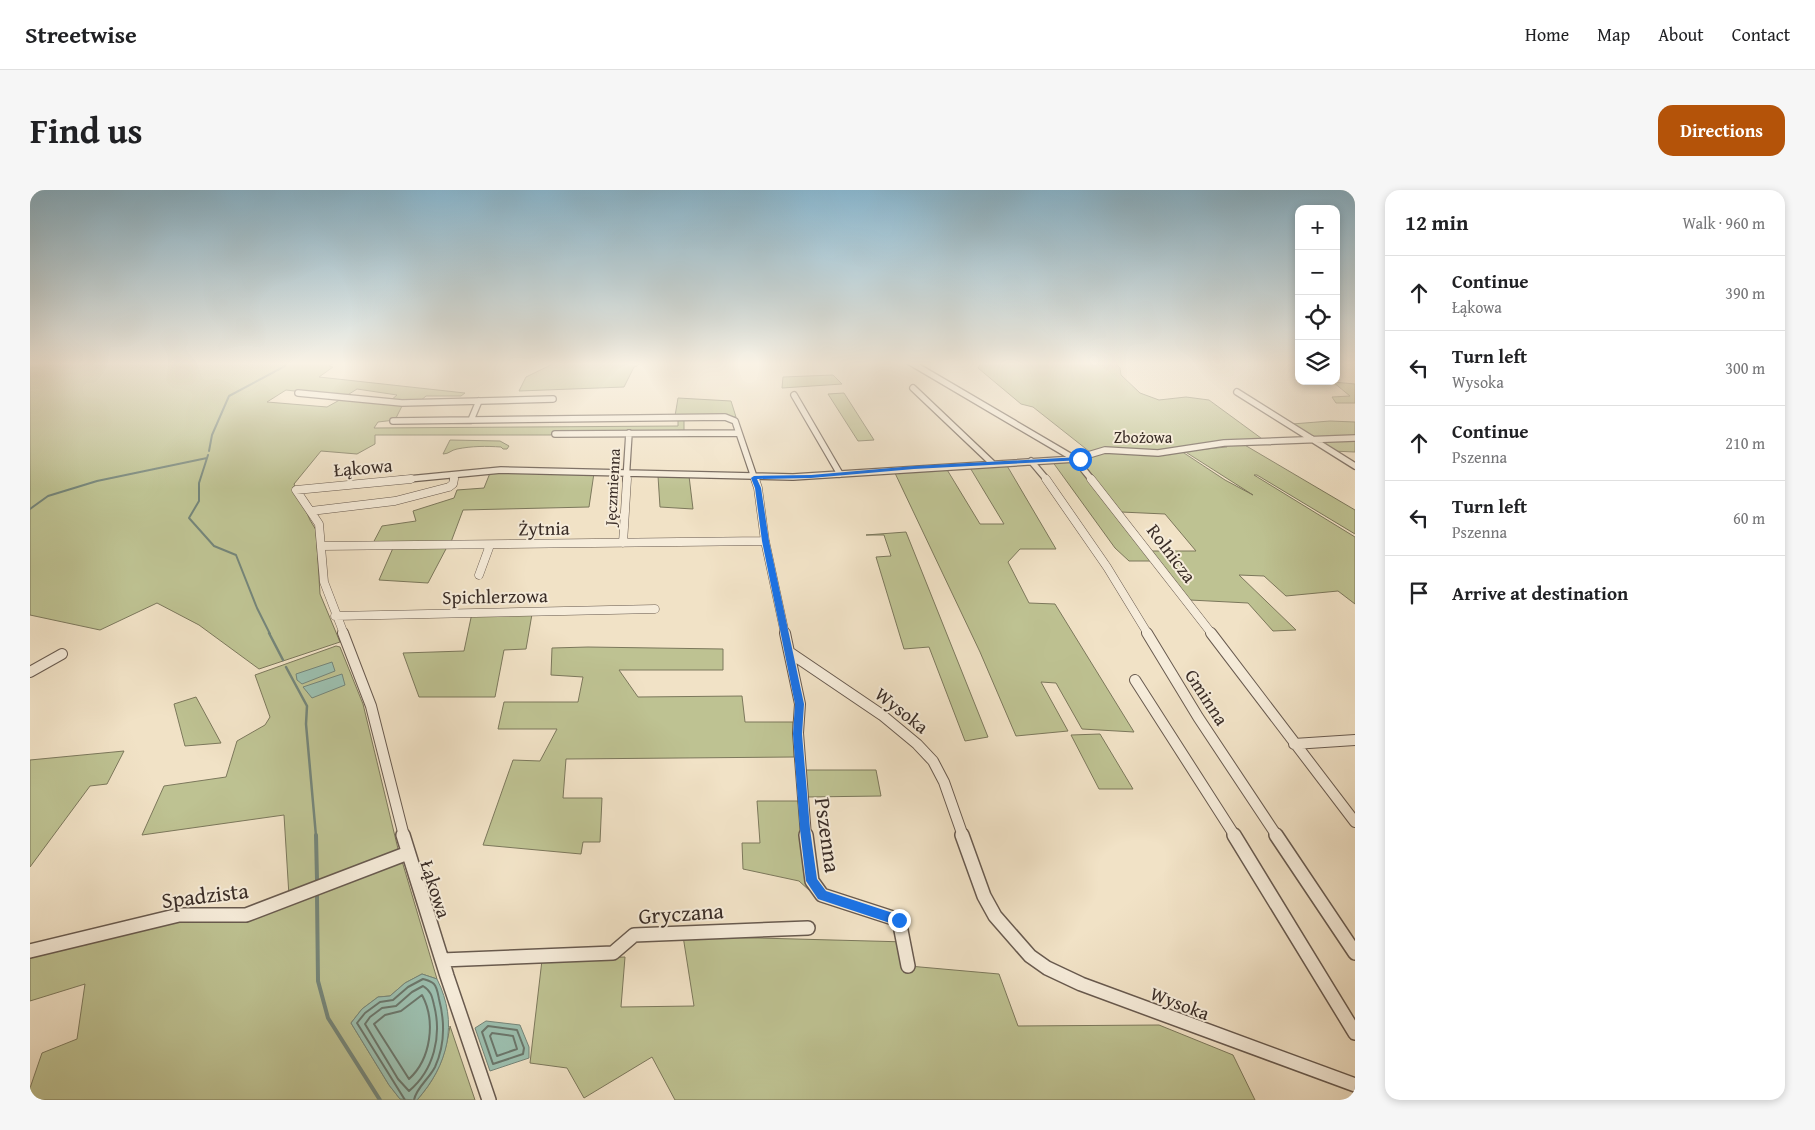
<!DOCTYPE html>
<html lang="en">
<head>
<meta charset="utf-8">
<style>
	body { margin:0; font-family:"Gentium Book Plus",serif; background:#f6f6f6; color:#202124 }
	.controls { position:absolute; right:15px; top:15px; display:grid; overflow:hidden; border-radius:10px; box-shadow:0 2px 8px #0003 }
	.controls button { width:45px; height:45px; display:grid; place-items:center; padding:0; border:0; border-bottom:1px solid #e0e0e0; background:#fff; color:#202124; font:25px sans-serif }
	.stop { position:absolute; width:15px; height:15px; margin:-11px; border:4px solid #1a73e8; border-radius:50%; background:#fff }
	.stop.end { background:#1a73e8; border-color:#fff; box-shadow:0 1px 5px #0008 }
	.list { margin:0; padding:0; list-style:none }
	h2 { display:flex; justify-content:space-between; align-items:center; height:65px; margin:0; padding:0 20px; font-size:21px }
	h2 small { font-size:16px; font-weight:400; color:#757577 }
	.list li { display:grid; grid-template-columns:32px 1fr auto; gap:15px; align-items:center; box-sizing:border-box; height:75px; padding:0 20px; border-top:1px solid #e0e0e0 }
	.list b { display:block; font-size:19px; white-space:nowrap }
	.list p { margin:0; font-size:16px; white-space:nowrap; color:#757577 }
	.list em { font-size:16px; font-style:normal; color:#757577 }
	.icon { flex:none; width:28px; height:28px; fill:none; stroke:currentColor; stroke-width:2; stroke-linecap:round; stroke-linejoin:round }
	.map { position:relative; flex:none; width:1325px; height:910px; overflow:hidden; border-radius:15px }
	header { display:flex; align-items:center; gap:30px; box-sizing:border-box; height:70px; padding:0 25px; background:#fff; border-bottom:1px solid #e0e0e0 }
	header strong { font-size:24px }
	nav { display:flex; gap:28px; margin-inline-start:auto; font-size:18px }
	.intro { display:flex; align-items:center; justify-content:space-between; box-sizing:border-box; height:120px; padding:0 30px }
	h1 { margin:0; font-size:35px }
	.button { padding:12px 22px; border-radius:15px; background:#b45309; color:#fff; font-size:18px; font-weight:700 }
	main { display:flex; gap:30px; padding:0 30px }
	aside { flex:1; background:#fff; border-radius:15px; box-shadow:0 2px 8px #0003 }
	.map>svg:first-child { display:block }
	.green { fill:#bec292; stroke:#7c785c; fill-rule:evenodd }
	.water { fill:#9cbfaf; stroke:#758579 }
	.lines { fill:none; stroke-linecap:round; stroke-linejoin:round }
	.shore { stroke:#6b766b; stroke-width:2 }
	.stream-far2 { stroke:#758579; stroke-width:2 }
	.stream-far1 { stroke:#758579; stroke-width:2.5 }
	.stream { stroke:#758579; stroke-width:4 }
	.minor-far3-casing { stroke:#685a4f; stroke-width:8 }
	.minor-far2-casing { stroke:#685a4f; stroke-width:9 }
	.minor-far1-casing { stroke:#685a4f; stroke-width:12 }
	.minor-casing { stroke:#685a4f; stroke-width:16 }
	.minor-far3 { stroke:#f6ecda; stroke-width:5.5 }
	.minor-far2 { stroke:#f6ecda; stroke-width:8 }
	.minor-far1 { stroke:#f6ecda; stroke-width:10 }
	.minor { stroke:#f6ecda; stroke-width:13 }
	.route { fill:#1a73e8 }
	.labels { text-anchor:middle; stroke-width:4; stroke-linejoin:round; paint-order:stroke }
	.far-street-label { font-size:16px; fill:#3a2d27; stroke:#f6ecda }
	.street-label { font-size:19px; fill:#3a2d27; stroke:#f6ecda }
	.near-street-label { font-size:22px; fill:#3a2d27; stroke:#f6ecda }
</style>
</head>
<body>
<header>
<strong>Streetwise</strong>
<nav><a>Home</a><a>Map</a><a>About</a><a>Contact</a></nav>
</header>
<div class="intro"><h1>Find us</h1><a class="button">Directions</a></div>
<main>
<div class="map">
<svg width="1325" height="910" viewBox="0 0 1325 910">
	<rect width="100%" height="100%" fill="#f1e2c6"/>
	<filter id="stains"><feTurbulence type="fractalNoise" baseFrequency=".004" numOctaves="4"/><feColorMatrix values="0 0 0 0 .2 0 0 0 0 .09 0 0 0 0 .02 0 0 0 .5 -.17"/></filter>
	<radialGradient id="worn" r=".72"><stop offset=".6" stop-color="#630" stop-opacity="0"/><stop offset="1" stop-color="#630" stop-opacity=".3"/></radialGradient>
	<path class="green" d="M0,172H305L299,176L303,177L289,187L435,203L431,206H396L389,212L360,211L367,205L327,199L316,206L373,214L365,230L348,232L344,238L648,236V229H654V242L522,243L521,245H345V254L327,264L291,261L264,294L280,330L286,340L290,404L310,452L229,479L169,435L127,413L70,440L0,425ZM256,200L315,207L297,217L237,212Z
		M527,172H609L607,176L604,177L594,197L489,201L496,187Z
		M952,172H1084L1090,178L1091,185L1110,203L1129,210L1156,207L1179,210L1235,251H1196L1151,261L1195,290L1223,305L1154,261L1197,257L1196,254H1213L1325,320V344L1227,285H1224L1325,347V414L1308,401L1256,406L1234,386L1209,385L1266,440L1243,441L1218,413L1160,410L1122,361H1166L1135,324L1091,322L1053,273L1059,267L1060,262L1003,217L991,214L948,178Z
		M803,185L812,194L752,198L753,187Z
		M1303,192L1325,194V213H1306L1302,207L1320,206Z
		M814,203L844,250L828,251L798,204Z
		M648,208L701,211L706,227L645,226Z
		M1300,231L1325,232V247L1286,248L1262,234Z
		M1325,249V262L1302,261L1290,254L1297,251Z
		M420,250L470,251L479,256L477,259H473L471,257C456,256 442,256 427,259C421,260 419,264 413,264Z
		M1022,271L1044,272L1122,371H1099L1085,358Z
		M976,274L1026,359H990L978,372L999,413L1025,414L1104,542L1052,539L1026,493L1011,492L1038,541L986,546L950,462L864,281L916,278L950,334H974L939,276Z
		M460,283H564L559,317L433,320L421,352L342,355L352,336L386,331L383,321L424,308L427,300L454,298Z
		M628,286H659L663,319L630,317Z
		M876,342L958,547L935,551L899,457L874,459L846,367L861,366L854,345H836Z
		M417,357L398,393L349,390L363,358Z
		M442,423L502,424L496,459L474,460L465,507H389L373,463L434,461Z
		M306,456L310,457L333,514L369,663L259,706L254,625L112,645L134,596L196,587L207,551L235,535L240,527L225,485Z
		M558,457L693,459V480H589L608,507L712,506L715,532H763L764,567L536,569L533,608H572L570,652H553L551,664L453,655L483,570L510,571L527,539H468L474,512H548L553,487L521,485L522,458Z
		M166,507L191,553L155,556L144,514Z
		M1070,544L1103,599H1069L1041,545Z
		M94,561L77,594L60,596L0,677V570Z
		M774,580H846L851,606L777,607Z
		M727,611H768L779,700L769,691L713,679L712,653H730Z
		M372,671L407,789L392,784L375,793L360,806L348,807L332,819L321,833L359,895L370,909L382,910H0V898L12,863L47,849L55,794L0,811V765L141,732L215,730Z
		M653,746L877,752L879,776L969,784L988,836L1129,835L1203,865L1225,910H645L622,867L554,908L537,878L500,873L512,770L595,767L591,817L664,816Z
		M420,836L445,910H387C408,886 415,867 420,836Z"/>
	<path class="water" d="M302,472L305,481L272,494L267,490L266,484Z
		M312,484L315,495L282,508L273,497Z
		M392,784L407,789C429,833 418,875 387,910L370,909L359,895L321,833L332,819L348,807L360,806L375,793Z
		M456,831L490,835L499,857V868L460,881L445,838Z"/>
	<g class="lines">
		<path class="shore" d="M393,796C401,801 402,806 404,815C412,846 404,880 379,901L368,889L335,834L340,827L352,818L366,816L382,802Z
			M392,805C406,831 401,869 379,889L344,834L355,825L371,821Z
			M458,836L487,840L494,858L493,864L463,874L452,842Z
			M462,843L483,846L487,859L467,866L460,846Z
			M375,910L327,833L335,823L350,812L363,810L378,797L393,789C396,790 401,791 404,794C407,797 408,804 409,809C415,832 415,855 405,877C399,889 386,898 384,910"/>
		<path class="stream-far2" d="M179,261L182,245L199,206L255,176L257,172
			M178,265L169,293V311L159,328L184,356L206,365L227,418L240,444
			M0,319L18,306L67,291L177,268"/>
		<path class="stream-far1" d="M239,443L253,470
			M256,477L277,516L276,534L286,646"/>
		<path class="stream" d="M286,645L287,690
			M287,706L288,791L298,828L350,910"/>
		<g class="minor-far3-casing">
			<path id="minor-far3" d="M880,172L1045,269L1062,290
				M883,198L962,273
				M1207,202L1325,276
				M268,203L372,213L523,209
				M764,205L810,284
				M441,230L449,211
				M363,231L695,227L705,231L725,290
				M525,244L709,243
				M1001,271L1017,290
				M368,290L471,280L763,287L1045,269L1075,260L1128,263L1194,253L1325,248
				M423,290L424,285
				M596,290L599,243"/>
		</g>
		<g class="minor-far2-casing">
			<path id="minor-far2" d="M725,289L728,298L735,351L755,444
				M1016,289L1077,377L1118,444
				M1061,289L1182,444
				M281,321L365,311L419,297L423,294L424,289
				M593,353L597,289
				M292,356L735,351
				M449,385L460,355
				M305,426L625,419
				M314,444L294,392L289,334L266,300L381,289"/>
		</g>
		<g class="minor-far1-casing">
			<path id="minor-far1" d="M313,443L341,516L374,646
				M755,443L759,462L852,525L887,554L903,571L914,592L933,646
				M1117,443L1168,527L1247,646
				M1181,443L1325,632
				M759,462L770,514L768,543L776,646
				M0,482L32,464
				M1105,490L1205,646
				M1264,554L1325,550"/>
		</g>
		<g class="minor-casing">
			<path id="minor" d="M373,645L417,786L459,910
				M776,645L782,691L792,705L869,730L878,776
				M932,645L954,706L965,726L1000,766L1017,778L1051,794L1325,895
				M1204,645L1325,843
				M1246,645L1325,763
				M0,761L149,725H216L378,663
				M412,770L583,763L604,745L778,738"/>
		</g>
		<use href="#minor-far3" class="minor-far3"/>
		<use href="#minor-far2" class="minor-far2"/>
		<use href="#minor-far1" class="minor-far1"/>
		<use href="#minor" class="minor"/>
	</g>
	<linearGradient id="sky" x2="0" y2="1"><stop stop-color="#89b8d1"/><stop offset="0.58" stop-color="#f9f2e5"/><stop offset="1" stop-color="#f9f2e5" stop-opacity="0"/></linearGradient>
	<rect width="1325" height="299" fill="url(#sky)"/>
	<path class="route" d="M1050,267L1052,270L884,279L781,288L727,289L731,298L739,351L774,514L772,544L780,639L787,689L796,701L869,725L873,727L874,730L873,734L869,736L788,709L776,691L770,639L763,544L765,514L732,351L725,298L721,288L724,286L781,285L884,276Z"/>
	<g class="labels">
		<g class="far-street-label">
			<text x="1113" y="253">Zbożowa</text>
			<text transform="translate(582 297) rotate(-87)" y="6">Jęczmienna</text>
		</g>
		<g class="street-label">
			<text transform="translate(333 277) rotate(-5)" y="7">Łąkowa</text>
			<text transform="translate(514 338) rotate(-1)" y="7">Żytnia</text>
			<text transform="translate(1142 363) rotate(53)" y="7">Rolnicza</text>
			<text transform="translate(465 406) rotate(-1)" y="7">Spichlerzowa</text>
			<text transform="translate(1177 507) rotate(57)" y="7">Gminna</text>
			<text transform="translate(872 520) rotate(38)" y="7">Wysoka</text>
			<text transform="translate(406 699) rotate(72)" y="7">Łąkowa</text>
			<text transform="translate(1150 813) rotate(21)" y="7">Wysoka</text>
		</g>
		<g class="near-street-label">
			<text transform="translate(798 645) rotate(82)" y="8">Pszenna</text>
			<text transform="translate(175 705) rotate(-7)" y="8">Spadzista</text>
			<text transform="translate(651 723) rotate(-4)" y="8">Gryczana</text>
		</g>
	</g>
	<rect width="100%" height="100%" filter="url(#stains)"/>
	<rect width="100%" height="100%" fill="url(#worn)"/>
</svg>
<div class="controls">
<button>+</button>
<button>−</button>
<button><svg class="icon" aria-label="locate" viewBox="0 0 24 24"><circle cx="12" cy="12" r="6"/><path d="M12 2v4M12 18v4M2 12h4M18 12h4"/></svg></button>
<button><svg class="icon" aria-label="layers" viewBox="0 0 24 24"><path d="M12 4l9 5-9 5-9-5zM3 14l9 5 9-5"/></svg></button>
</div>
<div class="stop" style="left:1050px;top:269px"></div>
<div class="stop end" style="left:869px;top:730px"></div>
</div>
<aside>
<h2>12 min<small>Walk · 960 m</small></h2>
<ul class="list">
<li><svg class="icon" aria-label="ahead" viewBox="0 0 24 24"><path d="M12 20V5M6 11l6-6 6 6"/></svg><div><b>Continue</b><p>Łąkowa</p></div><em>390 m</em></li>
<li><svg class="icon" aria-label="left" viewBox="0 0 24 24"><path d="M17 20v-9H6M10 6l-5 5 5 5"/></svg><div><b>Turn left</b><p>Wysoka</p></div><em>300 m</em></li>
<li><svg class="icon" aria-label="ahead" viewBox="0 0 24 24"><path d="M12 20V5M6 11l6-6 6 6"/></svg><div><b>Continue</b><p>Pszenna</p></div><em>210 m</em></li>
<li><svg class="icon" aria-label="left" viewBox="0 0 24 24"><path d="M17 20v-9H6M10 6l-5 5 5 5"/></svg><div><b>Turn left</b><p>Pszenna</p></div><em>60 m</em></li>
<li><svg class="icon" aria-label="arrive" viewBox="0 0 24 24"><path d="M6 21V4h12l-3 4 3 4H6"/></svg><div><b>Arrive at destination</b></div></li>
</ul>
</aside>
</main>
</body>
</html>
